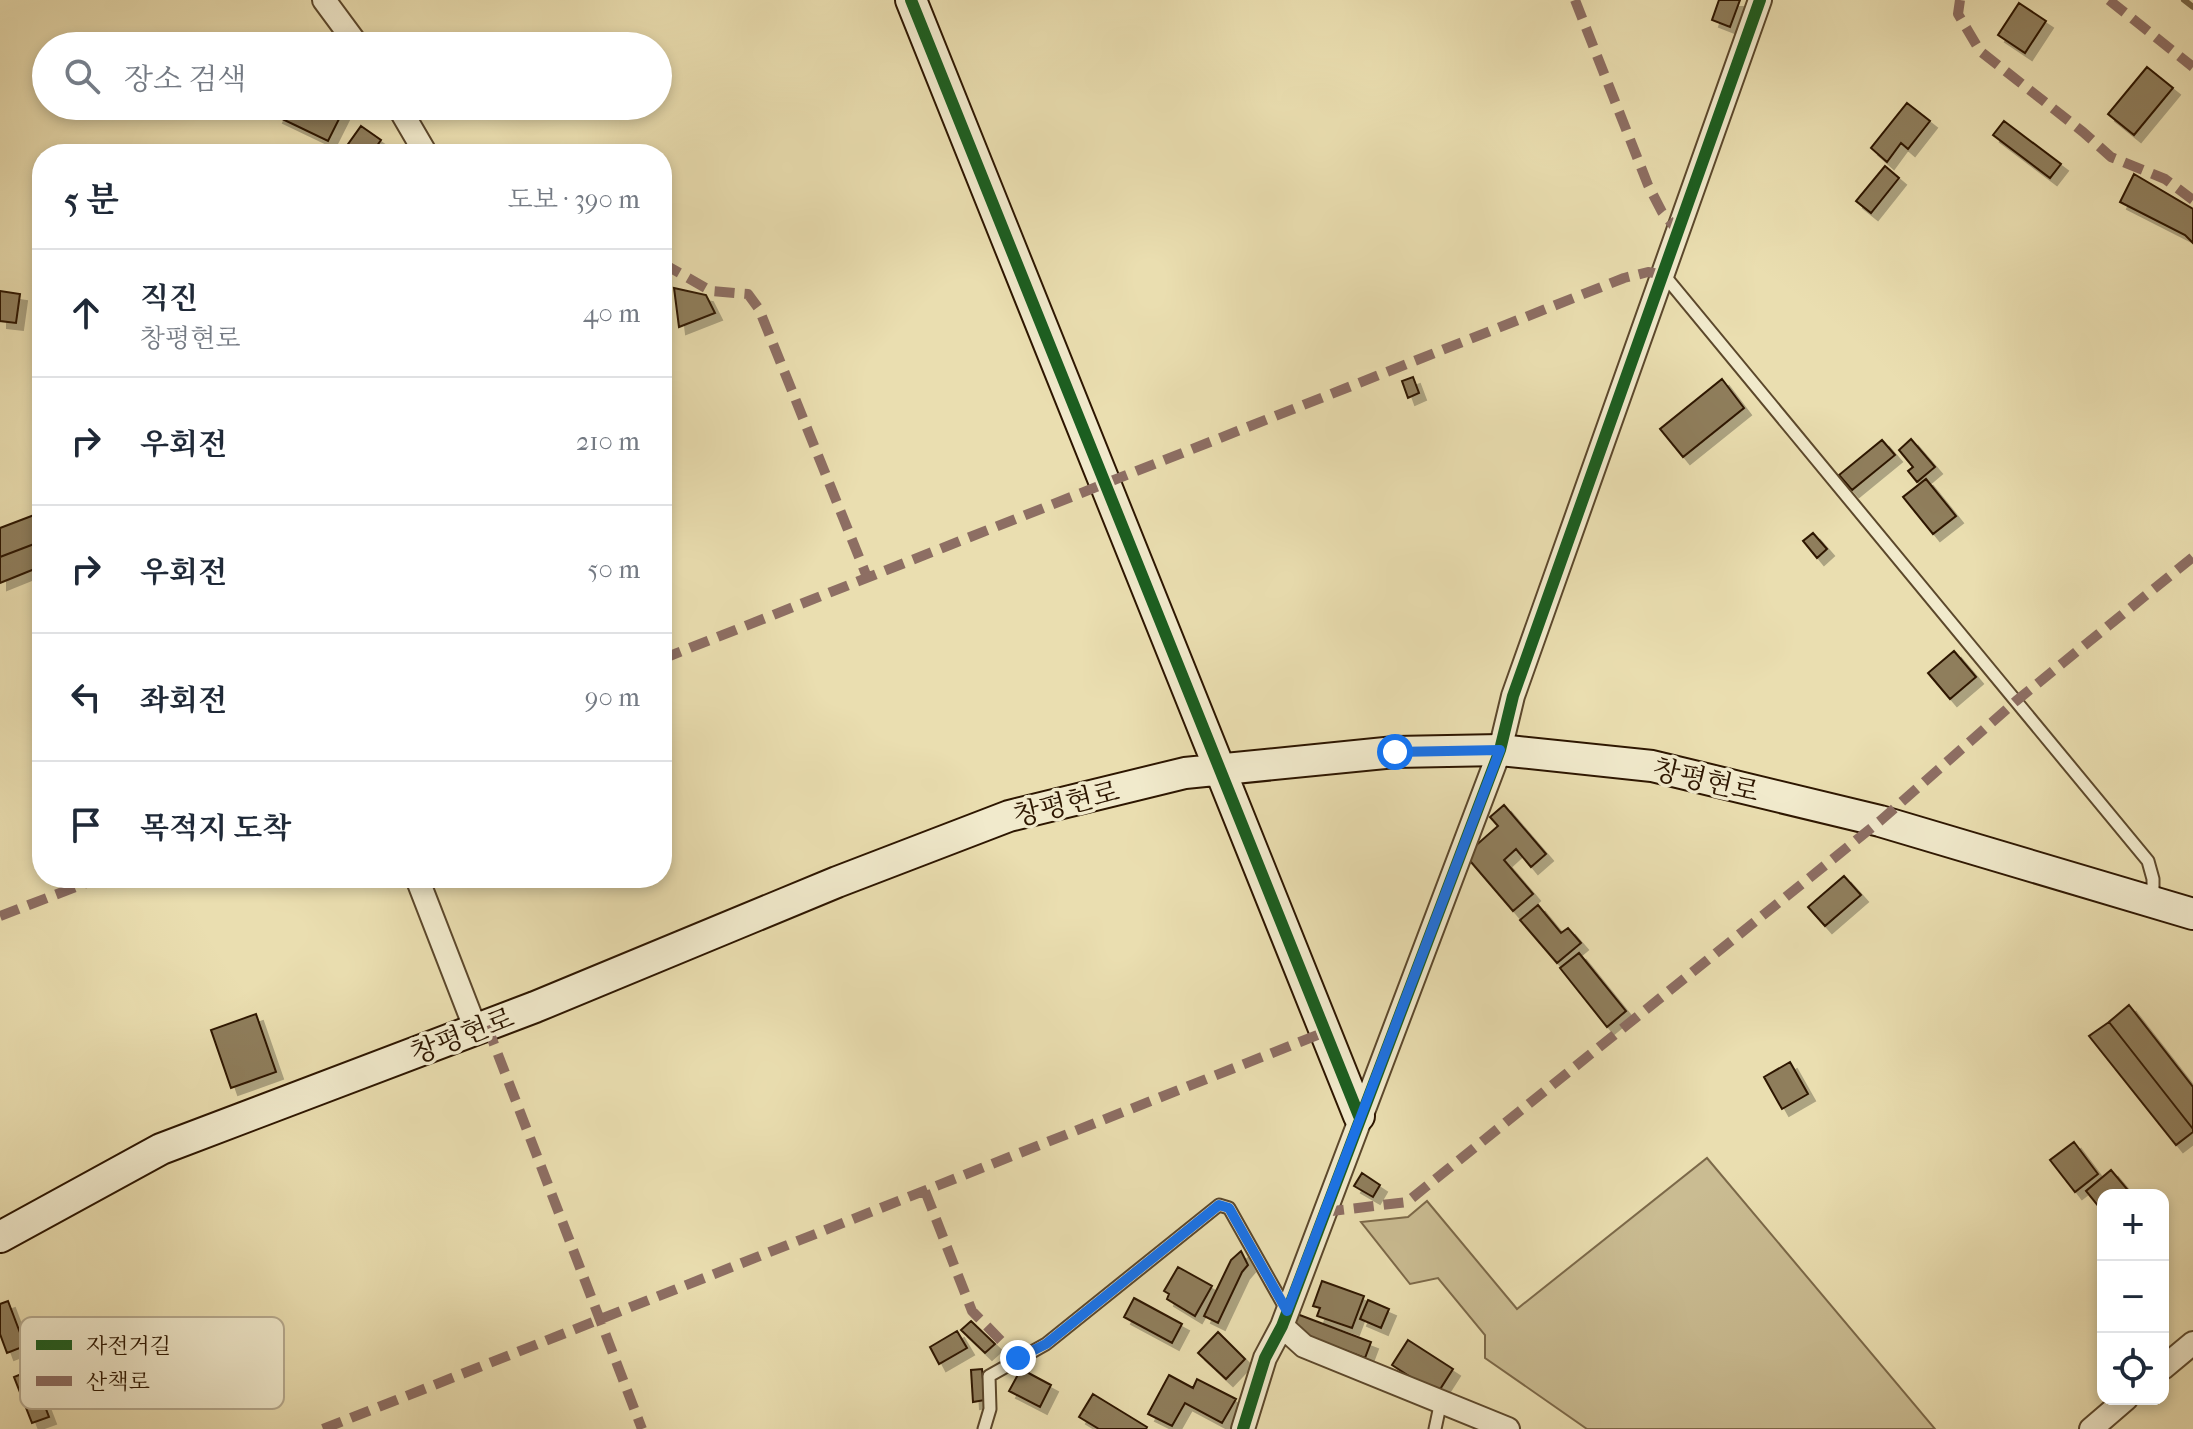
<!DOCTYPE html>
<html lang="ko">
<head>
<meta charset="utf-8">
<style>
	body { margin:0; font-family:"IM FELL French Canon","Noto Serif KR",serif; background:#f6f6f7; color:#1f2937 }
	.controls { position:absolute; right:24px; bottom:24px; display:grid; overflow:hidden; border-radius:16px; box-shadow:0 4px 12px #0003 }
	.controls button { width:72px; height:72px; display:grid; place-items:center; padding:0; border:0; border-bottom:2px solid #e0e1e3; background:#fff; color:#1f2937; font:40px sans-serif }
	.stop { position:absolute; width:24px; height:24px; margin:-18px; border:6px solid #1a73e8; border-radius:50%; background:#fff }
	.stop.end { background:#1a73e8; border-color:#fff; box-shadow:0 2px 8px #0008 }
	.list { margin:0; padding:0; list-style:none }
	h2 { display:flex; justify-content:space-between; align-items:center; height:104px; margin:0; padding:0 32px; font-size:34px }
	h2 small { font-size:26px; font-weight:400; color:#747a83 }
	.list li { display:grid; grid-template-columns:52px 1fr auto; gap:24px; align-items:center; box-sizing:border-box; height:128px; padding:0 32px; border-top:2px solid #e0e1e3 }
	.list b { display:block; font-size:30px; white-space:nowrap }
	.list p { margin:0; font-size:26px; white-space:nowrap; color:#747a83 }
	.list em { font-size:26px; font-style:normal; color:#747a83 }
	.icon { flex:none; width:44px; height:44px; fill:none; stroke:currentColor; stroke-width:2; stroke-linecap:round; stroke-linejoin:round }
	.map { position:relative; flex:none; width:2193px; height:1429px; overflow:hidden }
	.search { position:absolute; background:#fff; box-shadow:0 4px 12px #0003; left:32px; top:32px; width:640px; height:88px; display:flex; align-items:center; gap:20px; box-sizing:border-box; padding:0 28px; border-radius:44px; color:#747a83; font-size:30px }
	.panel { position:absolute; background:#fff; box-shadow:0 4px 12px #0003; left:32px; top:144px; width:640px; height:744px; border-radius:32px }
	.map>svg:first-child { display:block }
	.green { fill:#cabc92; stroke:#7c6949; stroke-width:2 }
	.lines { fill:none; stroke-linecap:round; stroke-linejoin:round }
	.stream { stroke:#786546; stroke-width:6 }
	.building { fill:#8f7e5c; stroke:#2d1600; stroke-width:2; filter:url(#shadow) }
	.lane-casing { stroke:#5c482c; stroke-width:15 }
	.street-casing { stroke:#5c482c; stroke-width:26 }
	.secondary-casing { stroke:#2d1600; stroke-width:34 }
	.lane { stroke:#f1eacc; stroke-width:11 }
	.street { stroke:#f1eacc; stroke-width:22 }
	.secondary { stroke:#f1eacc; stroke-width:30 }
	.quiet { stroke:#8d6e63; stroke-width:10; stroke-dasharray:20 10; stroke-linecap:butt }
	.cycleway-casing { stroke:#f1eacc; stroke-width:17 }
	.cycleway { stroke:#1b5e20; stroke-width:12 }
	.route { stroke:#1a73e8; stroke-width:10 }
	.labels { text-anchor:middle; stroke-width:7; stroke-linejoin:round; paint-order:stroke }
	.street-label { font-size:28px; fill:#2d1600; stroke:#f1eacc }
	.key { fill:#f1eacc; stroke:#b6aa8f; stroke-width:2 }
	.key-label { font-size:22px; fill:#2d1600 }
</style>
</head>
<body>
<div class="map">
<svg width="2193" height="1429" viewBox="0 0 2193 1429">
	<defs>
		<filter id="shadow"><feDropShadow dx="7" dy="7" stdDeviation="0" flood-color="#0004"/></filter>
	</defs>
	<rect width="100%" height="100%" fill="#eadeb0"/>
	<filter id="stains"><feTurbulence type="fractalNoise" baseFrequency=".0025" numOctaves="4"/><feColorMatrix values="0 0 0 0 .2 0 0 0 0 .09 0 0 0 0 .02 0 0 0 .5 -.17"/></filter>
	<radialGradient id="worn" r=".72"><stop offset=".6" stop-color="#630" stop-opacity="0"/><stop offset="1" stop-color="#630" stop-opacity=".3"/></radialGradient>
	<path class="green" d="M1707,1158L1935,1429H1587L1485,1358V1335L1438,1278L1410,1284L1361,1222L1408,1217L1427,1201L1517,1309Z"/>
	<g class="lines">
		<path class="stream" d="M2184,0L2193,7"/>
	</g>
	<path class="building" d="M1719,0H1740L1730,27L1712,20Z
		M2019,3L2046,21L2025,53L1998,35Z
		M2147,67L2173,88L2134,135L2108,114Z
		M1907,103L1930,121L1908,149L1901,143L1887,162L1871,148Z
		M281,106H332L343,111L328,141L276,116Z
		M2004,121L2061,164L2050,178L1993,135Z
		M361,126L381,140L372,153L374,154H341Z
		M1885,166L1899,178L1871,213L1856,201Z
		M2134,174L2193,209V243L2185,235L2120,202Z
		M674,288L706,295L715,313L679,327Z
		M0,291L20,294L16,323L0,321Z
		M1413,377L1419,393L1408,398L1402,381Z
		M1722,379L1744,408L1683,457L1660,429Z
		M1911,439L1935,467L1917,482L1908,471L1913,467L1899,450Z
		M1882,440L1895,455L1852,490L1839,475Z
		M1926,479L1956,516L1933,534L1903,497Z
		M42,512V541L0,557V528Z
		M1813,533L1827,549L1817,558L1803,541Z
		M42,541V566L0,583V557Z
		M1954,651L1976,677L1950,699L1928,673Z
		M1504,805L1546,854L1531,867L1516,849L1504,860L1533,894L1513,911L1465,855L1498,826L1490,817Z
		M1844,876L1861,895L1825,926L1808,907Z
		M1538,905L1561,933L1568,928L1581,943L1557,963L1520,920Z
		M1579,953L1626,1011L1607,1027L1560,968Z
		M2129,1005L2193,1087V1129L2109,1022Z
		M256,1014L276,1072L231,1088L211,1030Z
		M2109,1022L2193,1129V1132L2176,1145L2089,1036Z
		M1790,1062L1808,1094L1782,1109L1764,1077Z
		M2074,1142L2098,1174L2075,1192L2050,1160Z
		M2111,1170L2132,1195H2103V1212L2086,1191Z
		M1362,1173L1380,1185L1373,1197L1354,1186Z
		M1241,1251L1248,1265L1242,1272L1218,1323L1204,1316L1231,1260Z
		M1178,1267L1212,1286L1195,1316L1167,1299L1169,1294L1164,1291Z
		M1322,1281L1364,1296L1352,1328L1317,1316L1320,1308L1313,1306Z
		M1134,1298L1182,1324L1172,1343L1124,1317Z
		M1368,1300L1389,1309L1381,1328L1360,1319Z
		M8,1301L25,1346L7,1353L0,1334V1304Z
		M1297,1314L1371,1342L1365,1358L1291,1330Z
		M971,1321L995,1344L985,1353L961,1330Z
		M957,1331L967,1348L939,1364L930,1347Z
		M1218,1332L1245,1359L1226,1379L1198,1353Z
		M1408,1340L1453,1369L1437,1394L1392,1365Z
		M982,1369L985,1400L973,1402L971,1370Z
		M1021,1369L1051,1385L1040,1407L1009,1391Z
		M31,1370L49,1417L32,1423L14,1377Z
		M1169,1375L1193,1388L1197,1379L1236,1399L1222,1423L1185,1403L1172,1426L1148,1414Z
		M1093,1394L1147,1427L1146,1429H1099L1079,1417Z"/>
	<g class="lines">
		<g class="lane-casing">
			<path id="lane" d="M1664,275L2148,861L2153,879V900
				M984,1429L990,1409L989,1376L1046,1344L1219,1205L1229,1208L1287,1311
				M1435,1429L1441,1401"/>
		</g>
		<g class="street-casing">
			<path id="street" d="M324,0L358,46
				M398,106L426,154
				M417,878L476,1030
				M1282,1326L1304,1346L1508,1429
				M2163,1368L2193,1343
				M1243,1429L1265,1358L1282,1326L1500,750L1513,696L1760,0
				M2091,1429L2126,1399"/>
		</g>
		<g class="secondary-casing">
			<path id="secondary" d="M911,0L1359,1116
				M0,1237L161,1149L535,1007L837,882L1009,816L1185,773L1395,752L1500,750L1652,766L1880,821L2193,914"/>
		</g>
		<use href="#lane" class="lane"/>
		<use href="#street" class="street"/>
		<use href="#secondary" class="secondary"/>
		<path class="quiet" d="M1575,0L1648,185L1662,212L1679,232
			M1960,0L1958,14L1980,51L2083,132L2111,157L2165,179L2193,200
			M2109,0L2193,67
			M474,154H475
			M662,263L711,291L748,294L759,309L867,577
			M662,659L1624,278L1648,272L1664,275
			M0,916L99,878
			M487,1026L642,1429
			M925,1191L972,1311L1018,1358
			M1324,1212L1407,1202L1880,821L2016,701L2193,557
			M323,1429L1325,1032"/>
		<g class="cycleway-casing">
			<path id="cycleway" d="M911,0L1359,1116
				M1243,1429L1265,1358L1282,1326L1500,750L1513,696L1760,0"/>
		</g>
		<use href="#cycleway" class="cycleway"/>
	</g>
	<g class="lines">
		<path class="route" d="M1018,1358L1046,1344L1219,1205L1229,1208L1287,1311L1500,750L1395,752"/>
	</g>
	<g class="labels">
		<g class="street-label">
			<text transform="translate(1706 780) rotate(13)" y="10">창평현로</text>
			<text transform="translate(1066 803) rotate(-14)" y="10">창평현로</text>
			<text transform="translate(462 1035) rotate(-21)" y="10">창평현로</text>
		</g>
	</g>
	<rect x="20" y="1317" width="264" height="92" rx="12" class="key"/>
	<rect x="36" y="1340" width="36" height="10" fill="#1b5e20"/>
	<rect x="36" y="1376" width="36" height="10" fill="#8d6e63"/>
	<g class="key-label">
		<text x="86" y="1353">자전거길</text>
		<text x="86" y="1389">산책로</text>
	</g>
	<rect width="100%" height="100%" filter="url(#stains)"/>
	<rect width="100%" height="100%" fill="url(#worn)"/>
</svg>
<div class="controls">
<button>+</button>
<button>−</button>
<button><svg class="icon" aria-label="locate" viewBox="0 0 24 24"><circle cx="12" cy="12" r="6"/><path d="M12 2v4M12 18v4M2 12h4M18 12h4"/></svg></button>
</div>
<div class="stop" style="left:1395px;top:752px"></div>
<div class="stop end" style="left:1018px;top:1358px"></div>
<div class="search"><svg class="icon" aria-label="search" viewBox="0 0 24 24"><circle cx="10" cy="10" r="6"/><path d="M15 15l6 6"/></svg>장소 검색</div>
<section class="panel">
<h2>5 분<small>도보 · 390 m</small></h2>
<ul class="list">
<li><svg class="icon" aria-label="ahead" viewBox="0 0 24 24"><path d="M12 20V5M6 11l6-6 6 6"/></svg><div><b>직진</b><p>창평현로</p></div><em>40 m</em></li>
<li><svg class="icon" aria-label="right" viewBox="0 0 24 24"><path d="M7 20v-9h11M14 6l5 5-5 5"/></svg><div><b>우회전</b></div><em>210 m</em></li>
<li><svg class="icon" aria-label="right" viewBox="0 0 24 24"><path d="M7 20v-9h11M14 6l5 5-5 5"/></svg><div><b>우회전</b></div><em>50 m</em></li>
<li><svg class="icon" aria-label="left" viewBox="0 0 24 24"><path d="M17 20v-9H6M10 6l-5 5 5 5"/></svg><div><b>좌회전</b></div><em>90 m</em></li>
<li><svg class="icon" aria-label="arrive" viewBox="0 0 24 24"><path d="M6 21V4h12l-3 4 3 4H6"/></svg><div><b>목적지 도착</b></div></li>
</ul>
</section>
</div>
</body>
</html>
